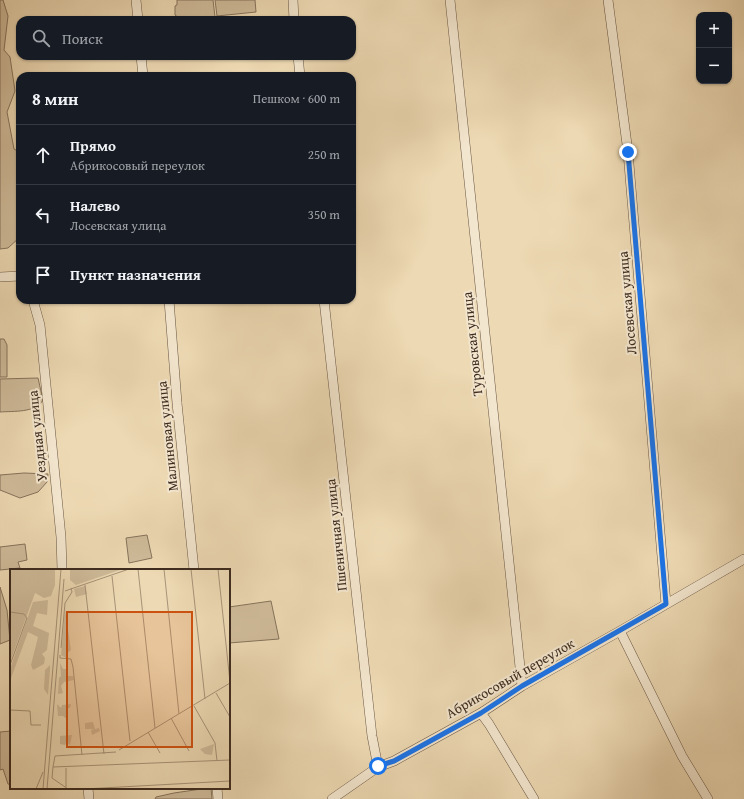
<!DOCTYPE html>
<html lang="ru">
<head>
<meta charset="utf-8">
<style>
	body { margin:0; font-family:"Gentium Book Plus",serif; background:#242831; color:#f1f3f6 }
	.controls { position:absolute; right:12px; top:12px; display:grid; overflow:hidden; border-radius:8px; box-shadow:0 1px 3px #0004 }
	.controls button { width:36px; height:36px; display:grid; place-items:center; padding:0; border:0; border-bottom:1px solid #363941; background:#171b24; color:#f1f3f6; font:20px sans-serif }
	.stop { position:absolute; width:12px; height:12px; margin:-9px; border:3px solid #1a73e8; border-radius:50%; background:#fff }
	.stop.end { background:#1a73e8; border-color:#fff; box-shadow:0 1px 4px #0008 }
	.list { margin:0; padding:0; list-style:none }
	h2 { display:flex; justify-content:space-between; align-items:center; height:52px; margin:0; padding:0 16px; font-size:17px }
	h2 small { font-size:13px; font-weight:400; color:#9ea1a6 }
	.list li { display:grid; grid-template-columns:26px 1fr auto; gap:12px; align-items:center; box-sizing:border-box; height:60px; padding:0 16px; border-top:1px solid #363941 }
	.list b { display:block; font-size:15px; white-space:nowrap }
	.list p { margin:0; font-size:13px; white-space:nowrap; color:#9ea1a6 }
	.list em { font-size:13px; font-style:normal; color:#9ea1a6 }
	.icon { flex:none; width:22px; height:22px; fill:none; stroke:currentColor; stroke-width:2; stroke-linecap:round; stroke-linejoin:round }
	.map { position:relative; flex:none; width:744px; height:799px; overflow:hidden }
	.search { position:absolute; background:#171b24; box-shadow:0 1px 3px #0004; left:16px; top:16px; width:340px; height:44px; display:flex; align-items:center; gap:10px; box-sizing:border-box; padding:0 14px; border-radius:12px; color:#9ea1a6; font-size:15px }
	.panel { position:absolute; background:#171b24; box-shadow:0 1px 3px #0004; left:16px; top:72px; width:340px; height:232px; border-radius:12px }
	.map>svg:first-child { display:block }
	.green { fill:#cfbb9a; stroke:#86735c }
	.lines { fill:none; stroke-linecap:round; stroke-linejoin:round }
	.minor-casing { stroke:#695644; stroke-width:10 }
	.minor { stroke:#f3e6ce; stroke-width:9 }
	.route { stroke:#1a73e8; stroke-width:5 }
	.labels { text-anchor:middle; stroke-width:4; stroke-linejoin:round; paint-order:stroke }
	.street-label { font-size:14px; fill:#3d2b1f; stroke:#f3e6ce }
	.inset-road { fill:none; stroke:#a79378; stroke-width:1 }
	.view { fill:#ce520f; fill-opacity:0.15; stroke:#ce520f; stroke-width:2 }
	.inset-edge { fill:none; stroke:#3d2b1f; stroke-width:2 }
</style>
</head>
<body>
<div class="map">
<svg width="744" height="799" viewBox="0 0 744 799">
	<rect width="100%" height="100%" fill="#edd9b3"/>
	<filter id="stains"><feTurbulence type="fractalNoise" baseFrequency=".005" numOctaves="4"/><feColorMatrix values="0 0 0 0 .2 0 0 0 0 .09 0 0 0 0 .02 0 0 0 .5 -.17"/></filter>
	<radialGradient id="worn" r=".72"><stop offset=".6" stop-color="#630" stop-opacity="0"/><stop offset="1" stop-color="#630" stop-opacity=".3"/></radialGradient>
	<path class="green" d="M0,0H3L8,16L4,50L10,57L15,91L7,112L14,149L19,152L20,237L8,248L0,249Z
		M177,0H213L215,17L180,19L175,15V6L177,5Z
		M215,0H255L256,12L217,16Z
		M0,339H4L7,345V377H0Z
		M38,378L43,400C36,413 13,411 0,412V379Z
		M24,473L48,474L47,482L38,492L20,498L0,490V475Z
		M147,535L152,558L129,563L126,538Z
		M25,544L27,560L18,562L20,568L0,570V547Z
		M0,587L7,610L10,640L0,644Z
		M271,601L279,639L229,643V607Z
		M11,731V785L8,784L3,769L0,770V732Z
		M208,788H211L212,799H155L156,797L174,793Z"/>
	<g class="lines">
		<g class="minor-casing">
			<path id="minor" d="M136,0L138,20
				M293,0L294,20
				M450,0L522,686
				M608,0L628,152L666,604
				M141,56L143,76
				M298,56L300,76
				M0,277L20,276
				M33,300L40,325L61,537L62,570
				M169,300L177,403L194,570
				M324,300L372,736L378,767
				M620,631L682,756L708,799
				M481,713L489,724L534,799
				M88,788L89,799
				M217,788L218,799
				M332,799L378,767L394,761L481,713L522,686L620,631L744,559"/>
		</g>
		<use href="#minor" class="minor"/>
	</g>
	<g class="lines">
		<path class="route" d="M378,766L394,761L481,713L522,686L666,604L628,152"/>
	</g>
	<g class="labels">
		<g class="street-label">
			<text transform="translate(627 303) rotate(-95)" y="5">Лосевская улица</text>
			<text transform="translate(472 344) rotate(-96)" y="5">Туровская улица</text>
			<text transform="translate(37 436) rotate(-96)" y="5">Уездная улица</text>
			<text transform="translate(167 436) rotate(-96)" y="5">Малиновая улица</text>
			<text transform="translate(336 535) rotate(-96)" y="5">Пшеничная улица</text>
			<text transform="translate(510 678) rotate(-30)" y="5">Абрикосовый переулок</text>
		</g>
	</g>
	<g transform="translate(10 569)">
		<rect width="220" height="220" fill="#edd9b3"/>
		<path d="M0,0H45V16L41,27L34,29L25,24L0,93ZM60,0H113L66,16L60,11ZM75,17L77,25L66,28L64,20ZM38,31L37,46L27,44L23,57L39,64L37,81L32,85L35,89L34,95L23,101L21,96L28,68L18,63L0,112V100L23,33ZM55,40L61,81L56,85V89L51,86ZM50,94L53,100H57L58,107H63L64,111L54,113L51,117L53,124L48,125L49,109L51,107ZM40,96V101L38,126L34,120L35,101ZM47,135L51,139L52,136L61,135L60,139H56L58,151L53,147H48ZM83,153L85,160L89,159L90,162L82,166L81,161L84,160H75V154ZM62,166L60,176L57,173L55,176L50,175V167ZM204,175L202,186L195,185L190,180Z" fill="#cfbb9a"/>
		<path class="inset-road" d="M128,0L145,159M154,0L169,145M181,0L195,130M208,0L220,113M102,7L120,172M75,16L94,185M55,22L119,0M0,43L14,45L17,49L0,96M51,79L55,34L62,23L61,19M50,86V89L61,90L63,98L72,186M206,124L220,148M184,137L205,174L207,192M0,141L20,142L21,156H31M161,149L179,182M138,163L150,184M109,181L220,114M106,183L45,187L43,198L220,191M43,198L42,209L58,220M56,218V199M26,220L33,203M33,220L51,0M37,220L54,10M74,220L220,212"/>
		<path class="view" d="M57,43H182V178H57Z"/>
		<rect width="220" height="220" class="inset-edge"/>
	</g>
	<rect width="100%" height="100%" filter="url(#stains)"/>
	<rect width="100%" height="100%" fill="url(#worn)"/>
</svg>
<div class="controls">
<button>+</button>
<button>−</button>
</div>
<div class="stop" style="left:378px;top:766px"></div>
<div class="stop end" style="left:628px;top:152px"></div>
<div class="search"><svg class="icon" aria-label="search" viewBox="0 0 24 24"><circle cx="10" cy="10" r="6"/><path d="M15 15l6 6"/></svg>Поиск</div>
<section class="panel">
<h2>8 мин<small>Пешком · 600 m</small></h2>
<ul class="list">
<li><svg class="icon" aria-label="ahead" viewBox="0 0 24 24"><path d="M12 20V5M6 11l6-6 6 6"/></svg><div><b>Прямо</b><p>Абрикосовый переулок</p></div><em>250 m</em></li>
<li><svg class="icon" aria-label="left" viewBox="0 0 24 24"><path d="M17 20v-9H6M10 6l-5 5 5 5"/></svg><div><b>Налево</b><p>Лосевская улица</p></div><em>350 m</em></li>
<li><svg class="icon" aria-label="arrive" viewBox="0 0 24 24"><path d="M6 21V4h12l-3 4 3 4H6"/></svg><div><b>Пункт назначения</b></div></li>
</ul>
</section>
</div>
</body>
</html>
